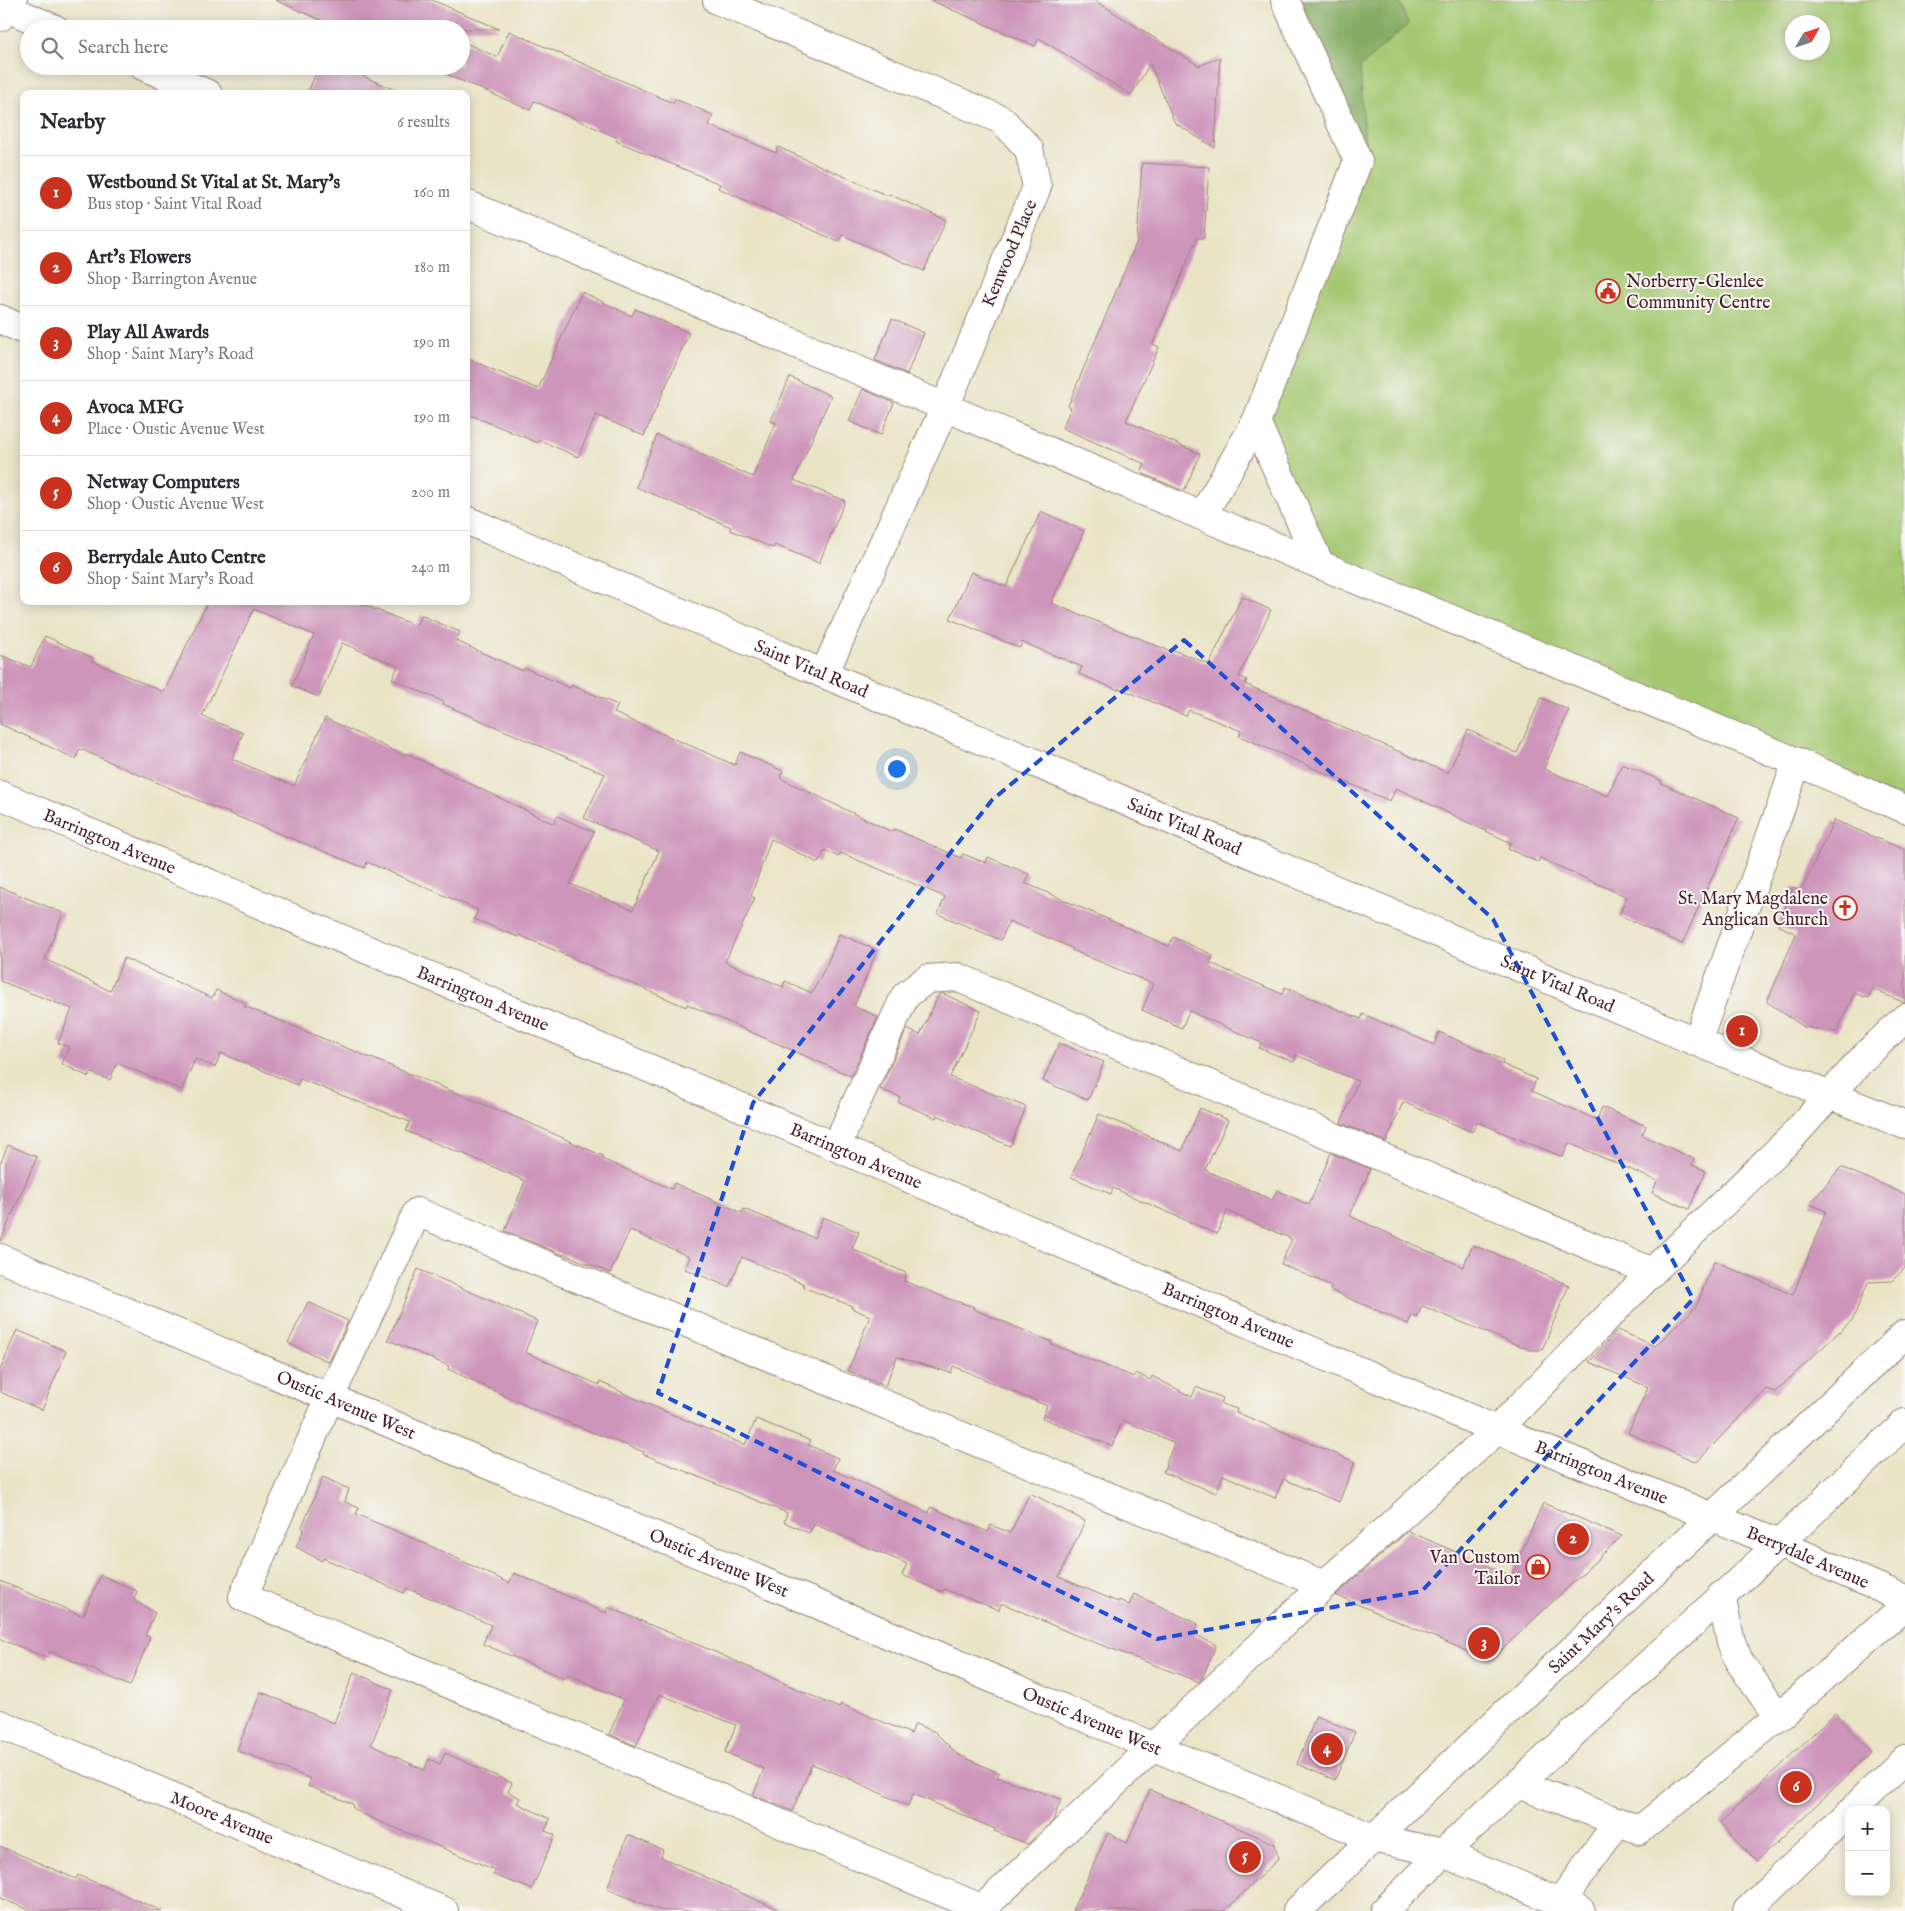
<!DOCTYPE html>
<html lang="en">
<head>
<meta charset="utf-8">
<style>
	body { margin:0; font-family:"IM FELL English",serif; background:#f2f2f3; color:#2b2b33 }
	.controls { position:absolute; right:15px; bottom:15px; display:grid; overflow:hidden; border-radius:10px; box-shadow:0 2px 12px #0003 }
	.controls button { width:45px; height:45px; display:grid; place-items:center; padding:0; border:0; border-bottom:1px solid #e1e1e2; background:#fff; color:#2b2b33; font:25px sans-serif }
	.compass { position:absolute; left:1785px; top:15px; width:45px; height:45px; border-radius:50%; background:#fff; box-shadow:0 2px 12px #0003; rotate:51deg }
	.you { position:absolute; left:896px; top:768px; width:18px; height:18px; margin:-12px; border:4px solid #fff; border-radius:50%; background:#1a73e8; box-shadow:0 0 0 8px #1a73e833 }
	.badge { display:grid; place-items:center; width:32px; height:32px; border-radius:50%; background:#c8321e; color:#fff; font-size:16px; font-weight:700 }
	.pin { position:absolute; translate:-50% -50%; border:2px solid #fff; box-shadow:0 1px 5px #0006 }
	.list { margin:0; padding:0; list-style:none }
	h2 { display:flex; justify-content:space-between; align-items:center; height:65px; margin:0; padding:0 20px; font-size:21px }
	h2 small { font-size:16px; font-weight:400; color:#7c7c81 }
	.list li { display:grid; grid-template-columns:32px 1fr auto; gap:15px; align-items:center; box-sizing:border-box; height:75px; padding:0 20px; border-top:1px solid #e1e1e2 }
	.list b { display:block; font-size:19px; white-space:nowrap }
	.list p { margin:0; font-size:16px; white-space:nowrap; color:#7c7c81 }
	.list em { font-size:16px; font-style:normal; color:#7c7c81 }
	.icon { flex:none; width:28px; height:28px; fill:none; stroke:currentColor; stroke-width:2; stroke-linecap:round; stroke-linejoin:round }
	.map { position:relative; flex:none; width:1905px; height:1911px; overflow:hidden }
	.search { position:absolute; background:#fff; box-shadow:0 2px 12px #0003; left:20px; top:20px; width:450px; height:55px; display:flex; align-items:center; gap:12px; box-sizing:border-box; padding:0 18px; border-radius:28px; color:#7c7c81; font-size:19px }
	.panel { position:absolute; background:#fff; box-shadow:0 2px 12px #0003; left:20px; top:90px; width:450px; height:515px; border-radius:10px }
	.map>svg:first-child { display:block }
	.green { fill:#a5c871; stroke:#78744e; fill-rule:evenodd }
	.forest { fill:#84ac63; stroke:#676647 }
	.building { fill:#ce95bb; fill-rule:evenodd }
	.lines { fill:none; stroke-linecap:round; stroke-linejoin:round }
	.minor-casing { stroke:#9a8279; stroke-width:30 }
	.major-casing { stroke:#9a8279; stroke-width:30 }
	.minor { stroke:#fff; stroke-width:28 }
	.major { stroke:#fff; stroke-width:28 }
	.marked { fill:none; stroke:#1d4ed8; stroke-width:4; stroke-dasharray:10 6; stroke-linejoin:round }
	.labels { text-anchor:middle; stroke-width:4; stroke-linejoin:round; paint-order:stroke }
	.street-label { font-size:18px; fill:#4a1f2b; stroke:#f6f6f2 }
	.poi-label { font-size:18px; fill:#4a1f2b; stroke:#f6f6f2; text-anchor:end }
</style>
</head>
<body>
<div class="map">
<svg width="1905" height="1911" viewBox="0 0 1905 1911">
	<rect width="100%" height="100%" fill="#f6f6f2"/>
	<filter id="ink" filterUnits="userSpaceOnUse"><feTurbulence type="fractalNoise" baseFrequency=".02" numOctaves="2"/><feDisplacementMap in="SourceGraphic" scale="10" xChannelSelector="R" yChannelSelector="G"/><feConvolveMatrix kernelMatrix="1 2 1 2 8 2 1 2 1" color-interpolation-filters="sRGB"/></filter>
	<filter id="wash" filterUnits="userSpaceOnUse"><feTurbulence type="fractalNoise" baseFrequency=".0096" numOctaves="4" result="noise"/><feDisplacementMap in="SourceGraphic" scale="20" xChannelSelector="R" yChannelSelector="G"/><feGaussianBlur stdDeviation="1.12" result="paint"/><feColorMatrix in="noise" values="0 0 0 0 0 0 0 0 0 0 0 0 0 0 0 0 0 1.4 0 .05"/><feComposite in="paint" operator="in"/></filter>
	<g filter="url(#wash)">
		<rect width="100%" height="100%" fill="#eae4c7"/>
		<path class="green" d="M1294,0H1905V801L1328,558L1256,422L1366,159ZM1792,22H1822V52H1792Z"/>
		<path class="forest" d="M1294,0H1399L1408,24L1360,67L1366,159Z"/>
		<g id="blocks">
			<path class="building" d="M275,0H432L499,29H341Z
				M930,0H1094L1199,66L1220,57L1215,148L1175,123L1150,64L1131,95L1039,38L1035,46Z
				M509,31L673,103L675,99L713,115L709,125L776,153L778,147L888,196L889,194L946,220L924,271L842,235L839,242L718,188L720,184L616,141L618,138L534,101L530,110L441,72L443,66H461V41L497,57Z
				M319,66H340L404,94H307Z
				M1142,163L1209,167L1204,238H1197L1153,344L1159,347L1126,421L1200,454L1184,491L1141,473L1145,464L1062,428L1071,408L1068,406L1137,241Z
				M582,292L632,316L635,309L689,333L644,436L596,415L578,457L539,440L538,443L466,413V358L538,389Z
				M892,319L924,333L907,374L875,360Z
				M790,377L831,396L794,480L845,501L819,563L775,545L773,548L730,530L731,527L636,487L657,435L753,477L776,423L771,421Z
				M863,389L894,403L881,435L849,421Z
				M1041,511L1084,531L1051,603L1170,651L1171,649L1209,664L1242,597L1271,610L1239,676L1247,680L1245,684L1448,773L1468,730L1517,753L1541,698L1569,710L1544,769L1608,796L1622,764L1662,781L1661,783L1739,818L1682,944L1619,915L1627,897L1540,858L1538,862L1508,849L1511,843L1396,788L1390,801L1239,736L1241,731L1189,710L1186,716L1119,688L1118,690L1079,674L1082,667L1022,642L1020,648L950,619L971,572L1006,587Z
				M208,601H355L416,626L421,615L460,632L456,641L523,671L525,668L570,688L571,685L618,705L614,713L735,765L740,752L783,771L780,778L892,832L894,829L961,858L963,854L986,863L988,857L1029,874L1025,883L1169,946L1173,937L1213,955L1210,963L1282,994L1285,987L1361,1019L1363,1014L1434,1045L1439,1032L1503,1060L1502,1064L1536,1079L1532,1091L1597,1120L1602,1107L1646,1126L1642,1135L1694,1159L1692,1165L1706,1171L1689,1209L1652,1193L1657,1181L1569,1143L1563,1157L1477,1122L1472,1132L1403,1102L1386,1142L1341,1123L1358,1081L1296,1055L1294,1062L1259,1048L1262,1043L1189,1011L1182,1028L1142,1010L1153,984L1072,950V948L1009,921L1001,940L938,914L945,897L841,853L838,857L825,850L818,863L771,839L751,896L755,898L725,962L783,987L785,981L812,993L827,964L839,934L877,950L854,1006L878,1017L851,1076L687,1004L686,1007L519,935L518,937L474,919L478,910L367,862L365,868L211,806L80,749L76,759L0,724V655L31,667L45,636L93,658L92,661L164,692ZM254,609L314,635L292,686L319,697L342,643L398,666L392,679L444,702L443,704L605,774L584,818L659,851L633,910L570,884L594,832L557,816L554,824L406,753L405,756L325,718L294,786L232,759L243,733L202,716Z
				M1834,820L1905,850V1003L1872,989L1868,998L1854,993L1837,1032L1804,1027L1767,1002L1796,934L1778,925L1793,887L1801,891Z
				M0,887L63,913L45,959L110,991L124,958L212,998L216,990L246,1003L244,1006L532,1124L603,1156L602,1159L672,1189L674,1183L742,1213L744,1209L814,1238L823,1217L859,1232L852,1249L906,1273L904,1281L949,1299L974,1307L973,1309L1052,1342L1051,1344L1134,1377L1136,1373L1150,1380L1152,1376L1192,1397L1196,1387L1223,1398L1221,1404L1237,1409L1236,1412L1355,1462L1339,1502L1283,1479L1275,1498L1223,1475L1216,1493L1163,1472L1174,1443L1123,1420L1112,1446L1042,1418L1047,1406L953,1366L951,1373L897,1357L885,1386L848,1371L870,1316L851,1308L852,1306L803,1287L804,1284L742,1257L729,1287L685,1269L690,1257L630,1230L610,1273L564,1254L563,1255L505,1231L525,1181L460,1152V1153L406,1131L410,1122L300,1079L297,1085L221,1053L215,1067L195,1059L182,1090L117,1063L110,1080L91,1073L89,1077L62,1064L69,1047L58,1043L72,1009L0,981Z
				M939,994H944L981,1011L950,1077L1026,1107L1010,1146L937,1115L936,1118L898,1102L900,1097L880,1089L907,1029L920,1035Z
				M1059,1043L1104,1062L1088,1100L1043,1081Z
				M1200,1108L1228,1120L1205,1170L1272,1200L1277,1190L1309,1205L1331,1153L1370,1169L1350,1216L1463,1267L1473,1245L1569,1285L1542,1350H1530L1422,1306L1417,1318L1412,1315L1408,1324L1330,1290L1332,1286L1281,1264L1292,1239L1227,1211L1217,1234L1113,1188L1111,1194L1071,1177L1099,1114L1182,1151Z
				M8,1145L37,1157L0,1242V1164Z
				M1841,1167L1905,1194V1268L1892,1281L1868,1282L1853,1319L1775,1392L1766,1389L1697,1462L1628,1433L1648,1387L1589,1362L1618,1330L1655,1346L1696,1307L1714,1261L1793,1295L1826,1211L1810,1204Z
				M418,1269L537,1321L525,1352L599,1385L600,1382L645,1403L745,1445L756,1419L811,1441L808,1445L838,1458L833,1470L929,1513L931,1507L988,1532L991,1525L1010,1533L1030,1493L1085,1521L1059,1577L1118,1602L1119,1600L1129,1605L1134,1594L1198,1624L1194,1634L1216,1645L1202,1679L1199,1682L1075,1635L1004,1604H1001L999,1610L944,1589L942,1592L902,1575L907,1564L814,1524L809,1533L784,1522L787,1513L643,1454L644,1452L533,1409L448,1369L449,1366L388,1340Z
				M308,1302L348,1321L329,1362L288,1343Z
				M17,1330L66,1351L42,1410L0,1392V1370Z
				M323,1477L349,1489L345,1502L359,1508L356,1514L426,1544L509,1583L514,1573L606,1613L608,1607L715,1652L839,1708L841,1704L911,1734L915,1724L935,1732L957,1754L999,1773L997,1777L1061,1799L1053,1821L1028,1844L994,1831L995,1829L913,1794L908,1806L848,1778L812,1764L792,1811L753,1795L764,1769L725,1752L736,1725L659,1694L636,1746L609,1734L624,1700L568,1674L566,1679L483,1644L491,1625L407,1588L404,1593L323,1558L322,1561L296,1547L304,1529L302,1527Z
				M1543,1503L1622,1536L1490,1661L1336,1595L1408,1531L1511,1576Z
				M101,1575L137,1591L134,1600L155,1613L145,1635L150,1637L130,1686L50,1651L48,1658L0,1639V1581L83,1616Z
				M354,1672L393,1690L371,1745L424,1770L429,1759L440,1764L445,1753L512,1783L508,1792L520,1798L517,1803L550,1819L545,1831L555,1835L532,1889L493,1875L495,1870L362,1814L352,1807L353,1804L308,1786L311,1779L237,1750L261,1692L334,1723Z
				M1835,1713L1872,1752L1757,1861L1720,1823Z
				M1316,1716L1355,1732L1335,1780L1297,1764Z
				M1150,1790L1275,1844L1278,1859L1225,1911H1072L1108,1833L1127,1843Z
				M628,1835L663,1850L661,1857L781,1911H662L607,1889Z
				M0,1846L76,1879L78,1875L162,1911H32L0,1898Z"/>
		</g>
	</g>
	<g filter="url(#ink)">
		<use href="#blocks" fill-opacity="0" stroke="#9a8279" stroke-width="1"/>
		<g class="lines">
			<g class="minor-casing">
				<g id="minor">
					<path d="M717,0L1002,120L1029,149L1037,187L945,407L824,674"/>
					<path d="M7,8L55,29"/>
					<path d="M143,66L208,94"/>
					<path d="M466,204L1202,516L1797,762L1905,809"/>
					<path d="M0,319L24,330"/>
					<path d="M1256,422L1320,565"/>
					<path d="M1202,516L1256,422L1358,161L1285,0"/>
					<path id="s1" d="M466,520L824,674L1697,1042L1905,1125"/>
					<path id="s2" d="M0,795L836,1147L1497,1430L1779,1544L1905,1599"/>
					<path d="M1697,1042L1797,762"/>
					<path d="M836,1147L905,996L927,979L957,977L1652,1272"/>
					<path id="s3" d="M0,1258L1154,1747L1373,1838L1443,1853L1581,1911"/>
					<path d="M1721,1596L1731,1642L1739,1661L1778,1717"/>
					<path id="s4" d="M0,1724L444,1911"/>
					<path d="M1518,1784L1640,1830L1778,1717L1905,1606"/>
					<path d="M1852,1810L1905,1759"/>
					<path d="M1560,1902L1618,1822"/>
					<path d="M983,1909L243,1597L330,1397L417,1212L1324,1585"/>
					<path d="M980,1911L1324,1585L1497,1430L1652,1272L1792,1137L1865,1056L1905,1018"/>
					<path d="M1747,1911L1849,1813"/>
				</g>
			</g>
			<g class="major-casing">
				<g id="major">
					<path d="M0,17L13,0"/>
					<path id="s5" d="M1297,1911L1905,1334"/>
					<path d="M1384,1911L1443,1853L1779,1544L1905,1423"/>
				</g>
			</g>
			<use href="#minor" class="minor"/>
			<use href="#major" class="major"/>
		</g>
	</g>
	<path class="marked" d="M1184,640L1493,919L1693,1299L1422,1591L1157,1639L658,1393L753,1103L992,800Z"/>
	<defs>
		<g id="civic-ring" transform="scale(1.25)"><circle r="9.5" fill="#f6f6f2" stroke="#c8321e" stroke-width="1.5"/><path d="M-.6-6.5H3V-4.5H.6V-3L4-1V1h2V6H-6V1h2V-1L-.6-3ZM-1.2 2.5V6h2.4V2.5Z" fill="#c8321e"/></g>
		<g id="church-ring" transform="scale(1.25)"><circle r="9.5" fill="#f6f6f2" stroke="#c8321e" stroke-width="1.5"/><path d="M-1.2-6h2.4v3.5h3.3v2.4h-3.3V6h-2.4V-.1h-3.3v-2.4h3.3Z" fill="#c8321e"/></g>
		<g id="shop-ring" transform="scale(1.25)"><circle r="9.5" fill="#f6f6f2" stroke="#c8321e" stroke-width="1.5"/><path d="M-5-2.5h2.3a2.7 3.5 0 0 1 5.4 0H5L5.5 6h-11ZM-1.5-2.5h3a1.5 2.3 0 0 0-3 0Z" fill="#c8321e"/></g>
	</defs>
	<g fill-rule="evenodd">
		<use href="#civic-ring" x="1608" y="291"/>
		<use href="#church-ring" x="1845" y="908"/>
		<use href="#shop-ring" x="1538" y="1567"/>
	</g>
	<g class="labels">
		<g class="street-label">
			<text transform="translate(1009 253) rotate(-67)" y="6">Kenwood Place</text>
			<text dy="6" stroke="none"><textPath href="#s1" startOffset="376">Saint Vital Road</textPath></text>
			<text dy="6" stroke="none"><textPath href="#s1" startOffset="781">Saint Vital Road</textPath></text>
			<text dy="6" stroke="none"><textPath href="#s2" startOffset="119">Barrington Avenue</textPath></text>
			<text dy="6" stroke="none"><textPath href="#s1" startOffset="1186">Saint Vital Road</textPath></text>
			<text dy="6" stroke="none"><textPath href="#s2" startOffset="524">Barrington Avenue</textPath></text>
			<text dy="6" stroke="none"><textPath href="#s2" startOffset="929">Barrington Avenue</textPath></text>
			<text dy="6" stroke="none"><textPath href="#s2" startOffset="1334">Barrington Avenue</textPath></text>
			<text dy="6" stroke="none"><textPath href="#s3" startOffset="376">Oustic Avenue West</textPath></text>
			<text dy="6" stroke="none"><textPath href="#s2" startOffset="1739">Barrington Avenue</textPath></text>
			<text dy="6" stroke="none"><textPath href="#s2" startOffset="1962">Berrydale Avenue</textPath></text>
			<text dy="6" stroke="none"><textPath href="#s3" startOffset="781">Oustic Avenue West</textPath></text>
			<text dy="6" stroke="none"><textPath href="#s5" startOffset="419">Saint Mary's Road</textPath></text>
			<text dy="6" stroke="none"><textPath href="#s3" startOffset="1186">Oustic Avenue West</textPath></text>
			<text dy="6" stroke="none"><textPath href="#s4" startOffset="241">Moore Avenue</textPath></text>
		</g>
		<g class="poi-label">
			<text x="1626" y="287" text-anchor="start">Norberry-Glenlee<tspan x="1626" dy="21">Community Centre</tspan></text>
			<text x="1828" y="904">St. Mary Magdalene<tspan x="1828" dy="21">Anglican Church</tspan></text>
			<text x="1520" y="1563">Van Custom<tspan x="1520" dy="21">Tailor</tspan></text>
		</g>
	</g>
</svg>
<div class="controls">
<button>+</button>
<button>−</button>
</div>
<svg class="compass" viewBox="-18 -18 36 36"><path d="M0-13l5 13h-10z" fill="#e53935"/><path d="M0 13l5-13h-10z" fill="#7c7c81"/></svg>
<div class="you"></div>
<div class="pin badge" style="left:1742px;top:1031px">1</div>
<div class="pin badge" style="left:1573px;top:1539px">2</div>
<div class="pin badge" style="left:1484px;top:1643px">3</div>
<div class="pin badge" style="left:1327px;top:1749px">4</div>
<div class="pin badge" style="left:1245px;top:1857px">5</div>
<div class="pin badge" style="left:1796px;top:1787px">6</div>
<div class="search"><svg class="icon" aria-label="search" viewBox="0 0 24 24"><circle cx="10" cy="10" r="6"/><path d="M15 15l6 6"/></svg>Search here</div>
<section class="panel">
<h2>Nearby<small>6 results</small></h2>
<ul class="list">
<li><span class="badge">1</span><div><b>Westbound St Vital at St. Mary's</b><p>Bus stop · Saint Vital Road</p></div><em>160 m</em></li>
<li><span class="badge">2</span><div><b>Art's Flowers</b><p>Shop · Barrington Avenue</p></div><em>180 m</em></li>
<li><span class="badge">3</span><div><b>Play All Awards</b><p>Shop · Saint Mary's Road</p></div><em>190 m</em></li>
<li><span class="badge">4</span><div><b>Avoca MFG</b><p>Place · Oustic Avenue West</p></div><em>190 m</em></li>
<li><span class="badge">5</span><div><b>Netway Computers</b><p>Shop · Oustic Avenue West</p></div><em>200 m</em></li>
<li><span class="badge">6</span><div><b>Berrydale Auto Centre</b><p>Shop · Saint Mary's Road</p></div><em>240 m</em></li>
</ul>
</section>
</div>
</body>
</html>
